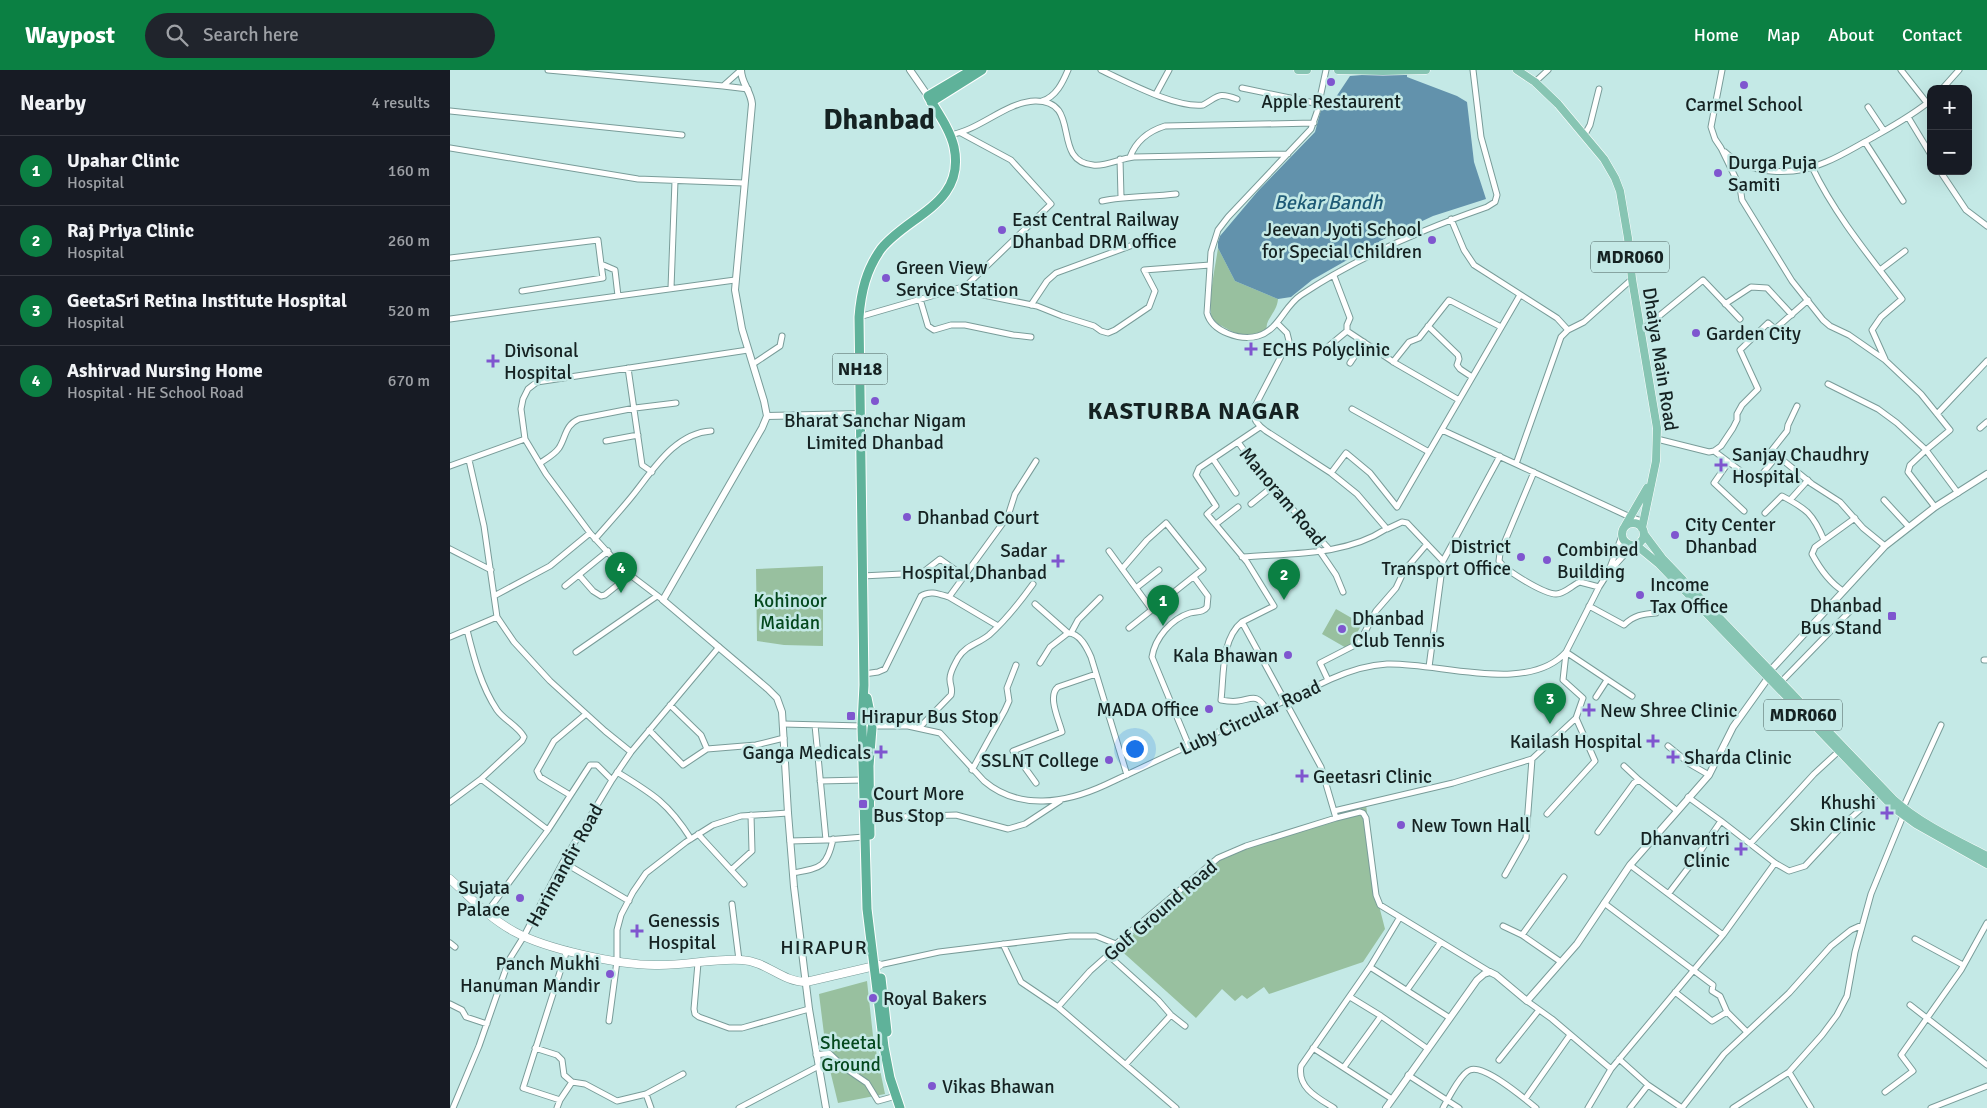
<!DOCTYPE html>
<html lang="en">
<head>
<meta charset="utf-8">
<style>
	body { margin:0; font-family:Signika,sans-serif; background:#20242c; color:#f1f3f6 }
	.controls { position:absolute; right:15px; top:15px; display:grid; overflow:hidden; border-radius:10px; box-shadow:0 5px 20px #0002 }
	.controls button { width:45px; height:45px; display:grid; place-items:center; padding:0; border:0; border-bottom:1px solid #363941; background:#171b24; color:#f1f3f6; font:25px sans-serif }
	.you { position:absolute; left:684px; top:678px; width:18px; height:18px; margin:-12px; border:4px solid #fff; border-radius:50%; background:#1a73e8; box-shadow:0 0 0 8px #1a73e833 }
	.badge { display:grid; place-items:center; width:32px; height:32px; border-radius:50%; background:#0b8043; color:#fff; font-size:16px; font-weight:700 }
	.pin { position:absolute; translate:-50% -41px; filter:drop-shadow(0 1px 2px #0008) }
	.pin::after { content:''; position:absolute; top:26px; width:18px; height:15px; background:inherit; clip-path:polygon(0 0,100% 0,50% 100%) }
	.list { margin:0; padding:0; list-style:none }
	h2 { display:flex; justify-content:space-between; align-items:center; height:65px; margin:0; padding:0 20px; font-size:21px }
	h2 small { font-size:16px; font-weight:400; color:#9ea1a6 }
	.list li { display:grid; grid-template-columns:32px 1fr auto; gap:15px; align-items:center; box-sizing:border-box; height:70px; padding:0 20px; border-top:1px solid #363941 }
	.list b { display:block; font-size:19px; white-space:nowrap }
	.list p { margin:0; font-size:16px; white-space:nowrap; color:#9ea1a6 }
	.list em { font-size:16px; font-style:normal; color:#9ea1a6 }
	.icon { flex:none; width:28px; height:28px; fill:none; stroke:currentColor; stroke-width:2; stroke-linecap:round; stroke-linejoin:round }
	.map { position:relative; flex:none; width:1537px; height:1038px; overflow:hidden }
	header { display:flex; align-items:center; gap:30px; box-sizing:border-box; height:70px; padding:0 25px; background:#0b8043; color:#fff }
	header strong { font-size:24px }
	nav { display:flex; gap:28px; margin-inline-start:auto; font-size:18px }
	.search { width:350px; height:45px; background:#20242c; display:flex; align-items:center; gap:12px; box-sizing:border-box; padding:0 18px; border-radius:28px; color:#9ea1a6; font-size:19px }
	main { display:flex }
	aside { flex:1; background:#171b24 }
	.map>svg:first-child { display:block }
	.green { fill:#98c09f }
	.water { fill:#6292ac }
	.lines { fill:none; stroke-linecap:round; stroke-linejoin:round }
	.minor-casing { stroke:#799c99; stroke-width:7 }
	.tertiary-casing { stroke:#799c99; stroke-width:8 }
	.secondary-casing { stroke:#799c99; stroke-width:9 }
	.primary-casing { stroke:#fff; stroke-width:9 }
	.trunk-casing { stroke:#fff; stroke-width:11 }
	.minor { stroke:#fff; stroke-width:5 }
	.tertiary { stroke:#fff; stroke-width:6 }
	.secondary { stroke:#fff; stroke-width:8 }
	.primary { stroke:#87c5b3; stroke-width:8 }
	.trunk { stroke:#5fb29a; stroke-width:9 }
	.poi-dot { fill:#7f56cf; stroke:#c4e9e6; stroke-width:2 }
	.labels { text-anchor:middle; stroke-width:5; stroke-linejoin:round; paint-order:stroke }
	.shield { fill:#c4e9e6; stroke:#4a5e5d; stroke-width:1 }
	.shield-label { font-size:18px; font-weight:bold; fill:#152222 }
	.poi-label { font-size:19px; fill:#152222; stroke:#c4e9e6; text-anchor:start }
	.street-label { font-size:19px; fill:#152222; stroke:#c4e9e6 }
	.park-label { font-size:19px; fill:#04481d; stroke:#c4e9e6 }
	.water-label { font-size:20px; font-style:italic; fill:#1e5a76; stroke:#c4e9e6 }
	.neighbourhood-label { font-size:20px; letter-spacing:1px; fill:#152222; stroke:#c4e9e6 }
	.district-label { font-size:24px; font-weight:bold; letter-spacing:1px; fill:#152222; stroke:#c4e9e6 }
	.town-label { font-size:29px; font-weight:bold; fill:#152222; stroke:#c4e9e6 }
</style>
</head>
<body>
<header>
<strong>Waypost</strong>
<div class="search"><svg class="icon" aria-label="search" viewBox="0 0 24 24"><circle cx="10" cy="10" r="6"/><path d="M15 15l6 6"/></svg>Search here</div>
<nav><a>Home</a><a>Map</a><a>About</a><a>Contact</a></nav>
</header>
<main>
<aside>
<h2>Nearby<small>4 results</small></h2>
<ul class="list">
<li><span class="badge">1</span><div><b>Upahar Clinic</b><p>Hospital</p></div><em>160 m</em></li>
<li><span class="badge">2</span><div><b>Raj Priya Clinic</b><p>Hospital</p></div><em>260 m</em></li>
<li><span class="badge">3</span><div><b>GeetaSri Retina Institute Hospital</b><p>Hospital</p></div><em>520 m</em></li>
<li><span class="badge">4</span><div><b>Ashirvad Nursing Home</b><p>Hospital · HE School Road</p></div><em>670 m</em></li>
</ul>
</aside>
<div class="map">
<svg width="1537" height="1038" viewBox="0 0 1537 1038">
	<rect width="100%" height="100%" fill="#c4e9e6"/>
	<path class="green" d="M768,178L785,211L828,229C827,243 814,250 817,260C804,266 792,267 779,260C774,257 767,254 763,249C756,238 766,193 768,178Z
		M373,496V576L334,575L307,571L306,499Z
		M886,539L912,554L898,579L872,564Z
		M916,734L926,824L935,859L913,892L819,924L814,917L797,929L792,925L785,931L772,919L746,948L667,877L768,790L793,777Z
		M417,911L423,966L435,1024L388,1033L377,988L369,924Z"/>
	<path class="water" d="M937,3L957,4V7L1007,26L1017,32L1024,92L1036,129L983,146L934,169L862,210L841,227L828,229L785,211L768,178V172L770,166L808,121L865,62L872,36L878,39L900,6Z"/>
	<g class="lines">
		<g class="minor-casing">
			<path id="minor" d="M98,0L273,16
				M291,0L273,16L298,19
				M651,0C677,12 725,38 753,35C769,26 768,22 787,29
				M876,0L867,42L861,59L778,147L768,160L761,182L757,243C762,262 791,271 808,266C829,260 834,236 851,225C908,187 973,159 1037,137L1045,132L1047,125L1031,67L1023,0
				M1272,0L1261,57L1265,69L1271,78L1290,117L1292,130L1342,211L1373,250L1380,256L1399,265L1435,290L1471,324L1500,360L1476,380L1508,423
				M1451,0L1477,33
				M1085,12L1098,0
				M792,18L869,34
				M1492,19L1509,0
				M706,24L719,0
				M592,31C606,27 613,12 618,0
				M1418,37L1434,61
				M0,41L232,65
				M1458,47L1481,85
				M500,65C530,60 556,32 585,31C633,30 600,91 643,95C655,97 671,88 684,87L838,84
				M1134,66L1140,55L1149,19
				M1415,72L1453,131
				M0,78L188,109L294,113
				M1275,82C1300,106 1345,106 1376,92C1391,86 1405,77 1420,69C1441,57 1462,46 1481,30
				M680,87C686,71 699,61 715,56L864,53
				M670,89L671,127
				M1362,97C1385,145 1420,187 1452,229L1431,247L1422,260L1435,289
				M1490,101L1516,140L1537,156
				M652,131C676,126 701,127 726,124
				M1001,149L1014,180L1024,195L1107,248L1118,260
				M0,188L148,170L151,194L165,200L168,226
				M1430,200L1455,181
				M884,206L900,248L897,255V261
				M1182,209L1134,252L1118,260L1111,267L1066,394L1180,447L1192,451
				M221,218L225,111
				M509,220L587,236L612,246L644,256L651,261L658,263L665,260L699,237L705,221L694,200L760,195
				M72,221L153,208L151,194
				M470,229L478,256L484,260L501,255H515L563,265L581,267
				M1275,234L1301,217L1317,218L1342,245
				M581,235L597,211L606,203L691,172
				M409,247L516,216L601,134L561,90L511,63
				M0,249L285,210
				M827,253L837,263L839,271L803,340C802,349 809,356 816,361L881,403L907,424L937,459L952,452L957,453L993,491
				M978,256L1008,285L1009,289L1007,295L1010,299L1022,307
				M1192,260L1253,210L1290,249
				M879,276L897,261L945,293L1009,330
				M943,292L959,272L969,268L999,230L1051,257
				M900,293L914,272
				M303,294L330,276L332,266
				M178,298L192,395L202,402
				M1378,314L1428,339L1447,353L1476,380L1460,395L1458,402L1485,437
				M1347,336L1338,355L1337,361L1322,380L1324,383L1362,414L1390,432L1413,458L1435,476
				M902,339L979,382
				M1487,344L1537,291
				M810,357L749,398L746,405L766,436L757,444L797,492L824,536L792,552L871,697L886,748
				M1530,358L1537,352
				M992,360L1066,394
				M1207,369L1259,382L1264,381L1271,376L1283,358L1287,350V344L1292,335L1308,319L1290,280L1318,253L1325,259L1358,230
				M156,371L188,365
				M788,372L815,409L879,479
				M1264,381L1300,408
				M763,389L786,423
				M19,390L34,456L47,547L64,572L100,611L155,661L181,682
				M90,393C96,389 104,385 109,378C116,367 115,355 129,349L185,338L226,333
				M1278,393L1264,413L1294,441
				M0,396L75,369
				M1084,402L1050,483L1049,491C1056,501 1094,524 1106,524C1115,524 1122,515 1130,512L1149,517
				M881,403L896,383L920,403L947,437L1070,225
				M1309,408L1327,386
				M1340,430L1358,410
				M1434,430L1459,457
				M801,434L822,417
				M1315,443L1332,426C1357,439 1363,444 1374,470
				M766,454L788,437
				M145,469C158,454 171,440 183,425C203,400 225,363 261,361
				M0,479L41,500
				M869,480L886,505L893,522
				M659,481L702,540
				M792,487C840,483 895,486 936,459
				M672,499L697,470L716,453L753,499L679,558
				M1159,500L1172,466
				M129,505L143,521L151,526L155,525L180,505
				M412,506L472,503L490,489L514,506
				M115,516L158,481
				M686,518L709,500
				M1393,521C1379,512 1370,499 1362,484L1365,477L1405,448
				M44,526L100,496L140,463
				M499,527L548,556
				M213,530L175,501L140,463L96,404L75,369L71,339L73,329L78,319L87,312L298,280
				M585,534L618,563
				M1139,536L1174,555C1184,545 1193,544 1206,543
				M792,552C771,569 774,605 771,630C776,631 782,632 788,631C802,629 807,623 816,639
				M621,563L628,550L650,528
				M0,567L47,547
				M126,582L207,526
				M1116,582L1182,626
				M1534,590H1537
				M590,593L600,577L618,563C630,563 637,578 641,587L677,705
				M979,597L993,491L1050,386
				M414,604L428,602L435,599L471,526C480,520 489,524 499,527L558,446L565,424L586,391
				M878,610L870,593L909,573L926,541L946,518L954,501L977,474
				M1331,612L1402,539
				M1146,627L1157,610
				M220,635L251,665L257,679
				M333,654L412,656
				M365,655L376,770L414,767
				M422,656H458L490,663L534,711C569,741 616,733 655,715L881,609C899,601 917,595 937,594C988,592 1078,625 1116,582L1149,517L1158,503L1183,475
				M469,658L501,625C503,618 500,616 500,610C499,603 505,594 508,588C516,575 528,574 539,565C555,551 570,532 583,514
				M199,660L233,695L257,679L306,675L334,668
				M739,676L702,587C705,568 721,549 740,543C747,541 753,543 757,537L758,526L744,507
				M1218,676L1240,694L1259,705
				M1174,696L1189,710
				M522,700L555,640L559,631L557,618L566,595
				M167,702C203,724 218,733 241,769
				M31,709L98,760
				M370,711L413,710
				M586,713L563,681L612,662C609,650 597,626 608,617L646,604
				M120,725L90,707L87,701L104,671L136,644
				M0,732L31,709L72,671L74,667C68,656 54,650 47,640C31,616 24,588 17,560
				M1453,738L1491,655
				M884,741L1003,713L1082,689
				M1097,744L1145,691L1126,648L1133,628L1113,610L1116,583
				M418,748L506,745L558,759L575,754L610,731
				M1148,762L1184,713L1189,710L1226,740
				M248,764L294,814
				M340,771L376,770
				M1300,774L1364,704L1389,681
				M113,792L179,831
				M1325,793L1339,801L1355,796L1394,754L1429,723
				M1180,795L1273,865
				M281,800L302,781L301,745
				M343,803C370,798 377,798 383,769
				M1055,805L1076,768L1082,689L1126,648
				M1219,823L1245,789L1271,751
				M1154,833L1263,915L1262,921L1270,926L1277,942L1297,962
				M282,834L289,890
				M37,842L98,760L140,695H147L162,710
				M1053,856L1072,865L1111,892
				M1072,865L1114,807
				M1465,869L1513,895
				M0,873L5,877
				M553,874L571,912L608,937L726,1038
				M658,885L708,930L721,945L735,956
				M248,893L244,939L245,944L249,947L279,958H292L359,939
				M429,895L489,882L620,866H646L666,874
				M920,897L1000,948
				M957,920L991,872
				M1225,922L1262,951L1277,942
				M900,927L931,946L978,979
				M1077,931L1102,949L1161,999
				M0,934L12,940L16,947L37,954
				M1460,935L1537,995
				M608,937L640,901L658,885L666,874L768,788L796,776L886,748L910,742L913,743L916,748L926,825L930,835L1040,902
				M159,951L167,891V860L171,845L183,822L196,803L236,772L263,755L291,746L338,743
				M85,978L107,985L112,990L114,1005L122,1012
				M863,978L942,1029
				M366,985L379,983L395,998L417,1013L428,1031L446,1026
				M1169,989L1198,1015L1232,1038
				M1049,990L1089,940
				M676,994L721,945
				M894,997L931,946
				M1339,1002L1361,1038
				M958,1005L1009,1038
				M1435,1022L1463,1001L1451,985L1511,900L1537,853
				M196,1024L201,1038
				M1075,1029L1120,965
				M110,1030L122,1012L135,1014L167,1031L196,1024L233,1004
				M3,1038L29,976L59,890L74,866L113,792L162,710L181,682L269,577
				M107,1038L110,1030L73,1018L117,880
				M289,1038L367,997
				M884,1038C868,1028 847,1018 851,996L920,897L950,847
				M993,1038C998,1029 1011,1003 1020,1000C1034,994 1075,1029 1086,1038
				M1138,1038L1161,999L1273,865L1325,793L1271,751L1238,727
				M1180,1038L1198,1015
				M1232,1038L1274,984L1339,923L1381,876L1401,860L1412,855
				M1283,1038L1339,1002L1372,965L1387,945L1397,926L1405,882L1421,824L1453,746
				M1481,1038L1537,1016"/>
		</g>
		<g class="tertiary-casing">
			<path id="tertiary" d="M291,0C291,13 301,21 302,34L285,220L292,259L314,331L317,346
				M460,0L478,26
				M1320,601L1435,476L1485,437L1537,404
				M376,1038L359,939L344,817L338,743L332,642L327,628L318,619L213,530L312,358L317,346L411,344
				M936,1038L1027,910L1034,904L1040,902L1046,905L1077,931L1127,874L1180,795L1259,705L1283,657L1318,608"/>
		</g>
		<g class="secondary-casing">
			<path id="secondary" d="M0,809C20,827 40,849 65,862C96,879 169,895 205,895C234,896 263,888 292,890C316,891 332,912 356,912L429,895"/>
		</g>
		<g class="primary-casing">
			<path id="primary" d="M848,0H857
				M888,0L933,1L976,0
				M1067,0L1085,12L1108,34L1154,89L1165,108L1170,121L1178,168L1182,209L1207,358L1206,391L1192,458
				M1172 464a11 11 0 1 1 22 0a11 11 0 1 1-22 0Z
				M1175,456L1197,418
				M1194,464L1212,488L1444,730C1471,754 1504,769 1537,786
				M1186,475L1209,494L1444,738L1466,754L1537,794"/>
		</g>
		<g class="trunk-casing">
			<path id="trunk" d="M481,32L532,0
				M417,628L422,653
				M412,654L414,615L409,247C411,222 416,200 431,179C458,145 516,134 504,77C500,59 487,42 478,26L522,0
				M412,657L417,839L434,977L440,1008L450,1038
				M420,765L419,696L422,658
				M431,908L437,962"/>
		</g>
		<use href="#minor" class="minor"/>
		<use href="#tertiary" class="tertiary"/>
		<use href="#secondary" class="secondary"/>
		<use href="#primary" class="primary"/>
		<use href="#trunk" class="trunk"/>
	</g>
	<g class="poi-dot">
		<circle cx="881" cy="12" r="5"/>
		<circle cx="1294" cy="15" r="5"/>
		<circle cx="1268" cy="103" r="5"/>
		<circle cx="552" cy="160" r="5"/>
		<circle cx="982" cy="170" r="5"/>
		<circle cx="436" cy="208" r="5"/>
		<circle cx="1246" cy="263" r="5"/>
		<path d="M798.5 271.5h5v5h5v5h-5v5h-5v-5h-5v-5h5z"/>
		<path d="M40.5 283.5h5v5h5v5h-5v5h-5v-5h-5v-5h5z"/>
		<circle cx="425" cy="331" r="5"/>
		<path d="M1268.5 387.5h5v5h5v5h-5v5h-5v-5h-5v-5h5z"/>
		<circle cx="457" cy="447" r="5"/>
		<circle cx="1225" cy="465" r="5"/>
		<circle cx="1071" cy="487" r="5"/>
		<circle cx="1097" cy="490" r="5"/>
		<path d="M605.5 483.5h5v5h5v5h-5v5h-5v-5h-5v-5h5z"/>
		<circle cx="1190" cy="525" r="5"/>
		<rect x="1437" y="541" width="10" height="10" rx="2.5"/>
		<circle cx="892" cy="559" r="5"/>
		<circle cx="838" cy="585" r="5"/>
		<circle cx="759" cy="639" r="5"/>
		<path d="M1136.5 632.5h5v5h5v5h-5v5h-5v-5h-5v-5h5z"/>
		<rect x="396" y="641" width="10" height="10" rx="2.5"/>
		<path d="M1200.5 663.5h5v5h5v5h-5v5h-5v-5h-5v-5h5z"/>
		<path d="M428.5 674.5h5v5h5v5h-5v5h-5v-5h-5v-5h5z"/>
		<path d="M1220.5 679.5h5v5h5v5h-5v5h-5v-5h-5v-5h5z"/>
		<circle cx="659" cy="690" r="5"/>
		<path d="M849.5 698.5h5v5h5v5h-5v5h-5v-5h-5v-5h5z"/>
		<rect x="408" y="729" width="10" height="10" rx="2.5"/>
		<path d="M1434.5 735.5h5v5h5v5h-5v5h-5v-5h-5v-5h5z"/>
		<circle cx="951" cy="755" r="5"/>
		<path d="M1288.5 771.5h5v5h5v5h-5v5h-5v-5h-5v-5h5z"/>
		<circle cx="70" cy="828" r="5"/>
		<path d="M184.5 853.5h5v5h5v5h-5v5h-5v-5h-5v-5h5z"/>
		<circle cx="160" cy="904" r="5"/>
		<circle cx="423" cy="928" r="5"/>
		<circle cx="482" cy="1016" r="5"/>
	</g>
	<g class="labels">
		<g class="shield">
			<rect x="1141" y="171.5" width="78" height="31" rx="4"/>
			<rect x="382.5" y="283.5" width="55" height="31" rx="4"/>
			<rect x="1314" y="629.5" width="78" height="31" rx="4"/>
		</g>
		<g class="shield-label">
			<text x="1180" y="193">MDR060</text>
			<text x="410" y="305">NH18</text>
			<text x="1353" y="651">MDR060</text>
		</g>
		<g class="poi-label">
			<text x="881" y="38" text-anchor="middle">Apple Restaurent</text>
			<text x="1294" y="41" text-anchor="middle">Carmel School</text>
			<text x="1278" y="99">Durga Puja<tspan x="1278" dy="22">Samiti</tspan></text>
			<text x="562" y="156">East Central Railway<tspan x="562" dy="22">Dhanbad DRM office</tspan></text>
			<text x="972" y="166" text-anchor="end">Jeevan Jyoti School<tspan x="972" dy="22">for Special Children</tspan></text>
			<text x="446" y="204">Green View<tspan x="446" dy="22">Service Station</tspan></text>
			<text x="1256" y="270">Garden City</text>
			<text x="812" y="286">ECHS Polyclinic</text>
			<text x="54" y="287">Divisonal<tspan x="54" dy="22">Hospital</tspan></text>
			<text x="425" y="357" text-anchor="middle">Bharat Sanchar Nigam<tspan x="425" dy="22">Limited Dhanbad</tspan></text>
			<text x="1282" y="391">Sanjay Chaudhry<tspan x="1282" dy="22">Hospital</tspan></text>
			<text x="467" y="454">Dhanbad Court</text>
			<text x="1235" y="461">City Center<tspan x="1235" dy="22">Dhanbad</tspan></text>
			<text x="1061" y="483" text-anchor="end">District<tspan x="1061" dy="22">Transport Office</tspan></text>
			<text x="1107" y="486">Combined<tspan x="1107" dy="22">Building</tspan></text>
			<text x="597" y="487" text-anchor="end">Sadar<tspan x="597" dy="22">Hospital,Dhanbad</tspan></text>
			<text x="1200" y="521">Income<tspan x="1200" dy="22">Tax Office</tspan></text>
			<text x="1432" y="542" text-anchor="end">Dhanbad<tspan x="1432" dy="22">Bus Stand</tspan></text>
			<text x="902" y="555">Dhanbad<tspan x="902" dy="22">Club Tennis</tspan></text>
			<text x="828" y="592" text-anchor="end">Kala Bhawan</text>
			<text x="749" y="646" text-anchor="end">MADA Office</text>
			<text x="1150" y="647">New Shree Clinic</text>
			<text x="411" y="653">Hirapur Bus Stop</text>
			<text x="1192" y="678" text-anchor="end">Kailash Hospital</text>
			<text x="421" y="689" text-anchor="end">Ganga Medicals</text>
			<text x="1234" y="694">Sharda Clinic</text>
			<text x="649" y="697" text-anchor="end">SSLNT College</text>
			<text x="863" y="713">Geetasri Clinic</text>
			<text x="423" y="730">Court More<tspan x="423" dy="22">Bus Stop</tspan></text>
			<text x="1426" y="739" text-anchor="end">Khushi<tspan x="1426" dy="22">Skin Clinic</tspan></text>
			<text x="961" y="762">New Town Hall</text>
			<text x="1280" y="775" text-anchor="end">Dhanvantri<tspan x="1280" dy="22">Clinic</tspan></text>
			<text x="60" y="824" text-anchor="end">Sujata<tspan x="60" dy="22">Palace</tspan></text>
			<text x="198" y="857">Genessis<tspan x="198" dy="22">Hospital</tspan></text>
			<text x="150" y="900" text-anchor="end">Panch Mukhi<tspan x="150" dy="22">Hanuman Mandir</tspan></text>
			<text x="433" y="935">Royal Bakers</text>
			<text x="492" y="1023">Vikas Bhawan</text>
		</g>
		<g class="street-label">
			<text transform="translate(1211 289) rotate(81)" y="7">Dhaiya Main Road</text>
			<text transform="translate(833 426) rotate(50)" y="7">Manoram Road</text>
			<text transform="translate(800 647) rotate(-25)" y="7">Luby Circular Road</text>
			<text transform="translate(114 795) rotate(-61)" y="7">Harimandir Road</text>
			<text transform="translate(710 840) rotate(-41)" y="7">Golf Ground Road</text>
		</g>
		<g class="park-label">
			<text x="340" y="537">Kohinoor<tspan x="340" dy="22">Maidan</tspan></text>
			<text x="401" y="979">Sheetal<tspan x="401" dy="22">Ground</tspan></text>
		</g>
		<g class="water-label">
			<text x="878" y="139">Bekar Bandh</text>
		</g>
		<g class="neighbourhood-label">
			<text x="374" y="884">HIRAPUR</text>
		</g>
		<g class="district-label">
			<text x="744" y="349">KASTURBA NAGAR</text>
		</g>
		<g class="town-label">
			<text x="429" y="59">Dhanbad</text>
		</g>
	</g>
</svg>
<div class="controls">
<button>+</button>
<button>−</button>
</div>
<div class="you"></div>
<div class="pin badge" style="left:713px;top:556px">1</div>
<div class="pin badge" style="left:834px;top:530px">2</div>
<div class="pin badge" style="left:1100px;top:654px">3</div>
<div class="pin badge" style="left:171px;top:523px">4</div>
</div>
</main>
</body>
</html>
